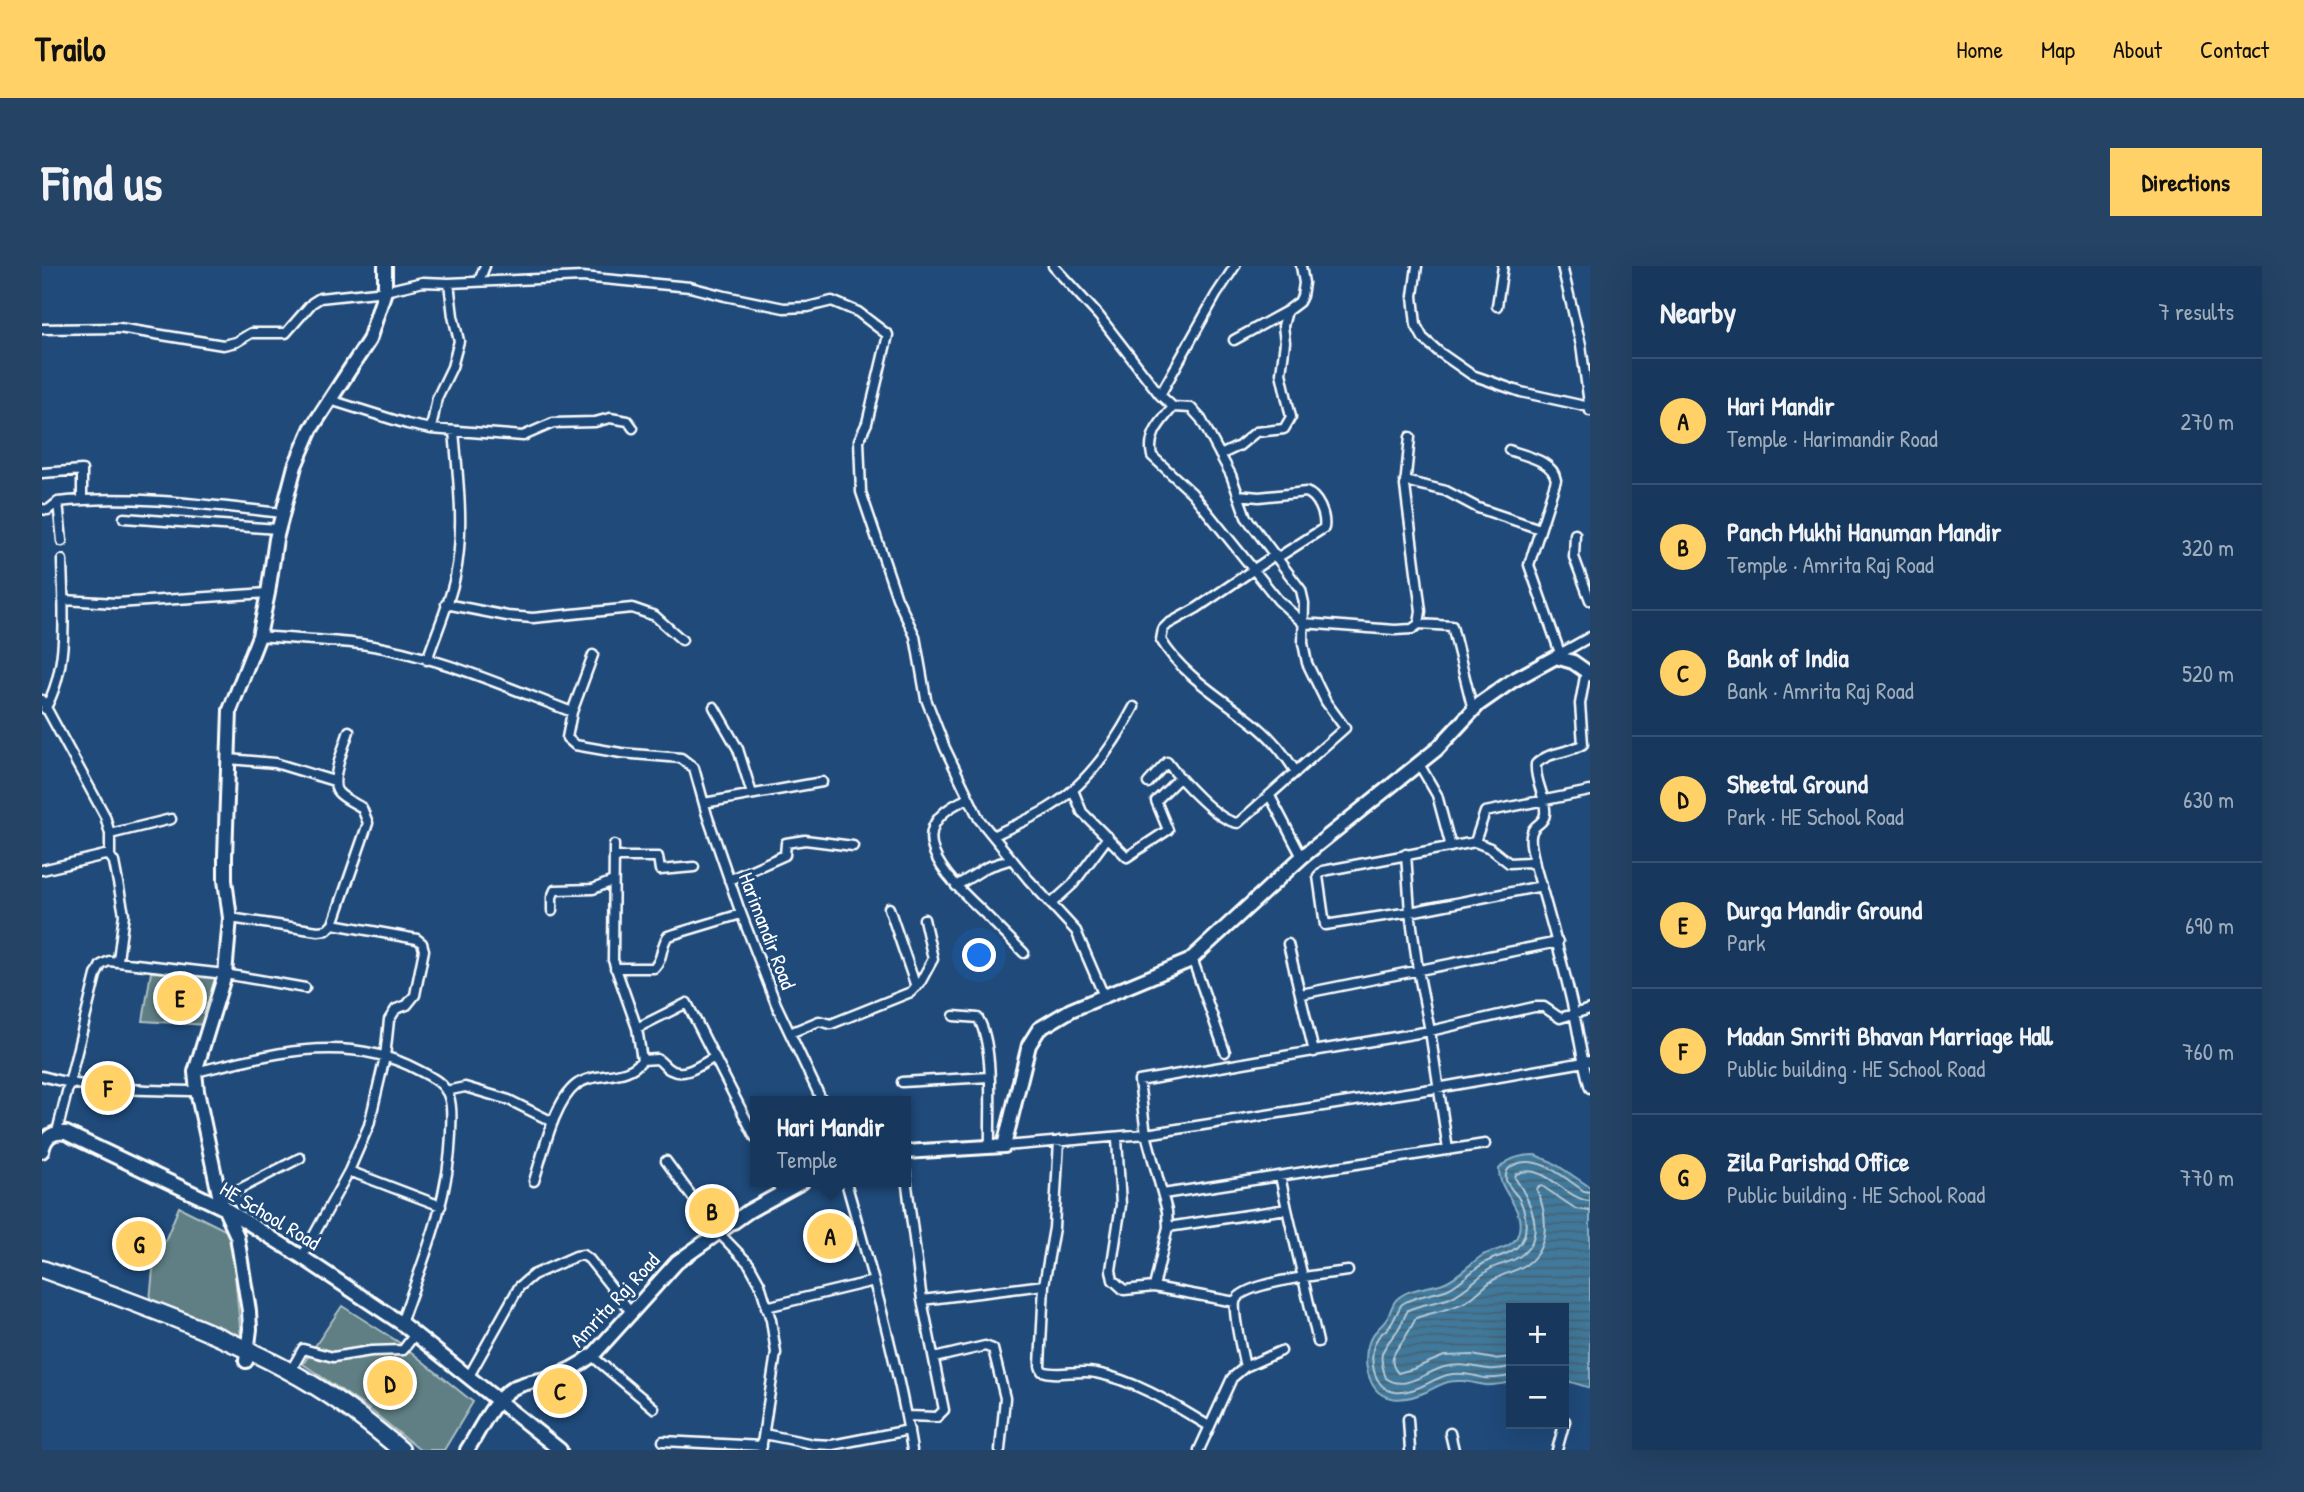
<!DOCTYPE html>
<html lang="en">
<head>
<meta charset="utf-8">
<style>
	body { margin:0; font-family:"Patrick Hand",sans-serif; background:#244365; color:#f1f3f6 }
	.controls { position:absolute; right:21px; bottom:21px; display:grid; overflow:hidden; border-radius:0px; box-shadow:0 7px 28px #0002 }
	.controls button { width:63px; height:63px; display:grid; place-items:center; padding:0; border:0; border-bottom:2px solid #365272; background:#17385c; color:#f1f3f6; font:35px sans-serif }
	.you { position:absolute; left:938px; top:690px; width:24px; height:24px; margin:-18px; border:5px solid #fff; border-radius:50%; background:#1a73e8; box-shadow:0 0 0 10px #1a73e833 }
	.badge { display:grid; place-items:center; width:46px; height:46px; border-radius:50%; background:#ffd166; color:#111; font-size:23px; font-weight:700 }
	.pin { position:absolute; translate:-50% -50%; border:4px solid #fff; box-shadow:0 2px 7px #0006 }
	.popup { position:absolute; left:708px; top:830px; width:161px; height:91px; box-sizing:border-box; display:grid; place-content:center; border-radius:0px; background:#17385c; filter:drop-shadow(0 2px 5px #0005); font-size:23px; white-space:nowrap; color:#9eacbb }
	.popup b { font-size:26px; color:#f1f3f6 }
	.popup::after { content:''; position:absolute; left:50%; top:100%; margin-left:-14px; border:14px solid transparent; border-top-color:#17385c }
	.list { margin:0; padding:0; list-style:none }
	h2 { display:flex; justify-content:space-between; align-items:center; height:91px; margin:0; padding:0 28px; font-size:30px }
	h2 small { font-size:23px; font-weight:400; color:#9eacbb }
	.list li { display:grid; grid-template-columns:46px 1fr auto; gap:21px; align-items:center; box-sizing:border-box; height:126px; padding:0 28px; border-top:2px solid #365272 }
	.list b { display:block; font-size:26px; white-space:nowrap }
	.list p { margin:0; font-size:23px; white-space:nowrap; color:#9eacbb }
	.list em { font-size:23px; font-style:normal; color:#9eacbb }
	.map { position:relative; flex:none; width:1548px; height:1184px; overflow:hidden; border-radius:0px }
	header { display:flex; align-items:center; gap:42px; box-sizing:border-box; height:98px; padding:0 35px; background:#ffd166; color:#111 }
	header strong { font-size:33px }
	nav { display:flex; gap:38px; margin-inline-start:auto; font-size:24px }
	.intro { display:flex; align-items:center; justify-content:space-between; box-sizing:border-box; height:168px; padding:0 42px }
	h1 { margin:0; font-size:49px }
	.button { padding:18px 32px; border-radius:0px; background:#ffd166; color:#111; font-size:24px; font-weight:700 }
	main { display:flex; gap:42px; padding:0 42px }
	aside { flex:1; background:#17385c; border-radius:0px; box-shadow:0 7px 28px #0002 }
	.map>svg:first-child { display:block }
	.green { fill:#5e7f84; stroke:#aebfc2; stroke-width:2 }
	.water { fill:url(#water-rules); stroke:#8dafc3; stroke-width:2 }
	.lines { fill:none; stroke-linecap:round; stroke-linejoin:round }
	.shore { stroke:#b3c9d7; stroke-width:2 }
	.street-casing { stroke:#fff; stroke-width:13 }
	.secondary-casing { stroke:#fff; stroke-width:18 }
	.highway-casing { stroke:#fff; stroke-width:21 }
	.street { stroke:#1f4a7a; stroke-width:8 }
	.secondary { stroke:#1f4a7a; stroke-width:12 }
	.highway { stroke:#1f4a7a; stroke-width:16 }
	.labels { text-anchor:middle; stroke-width:6; stroke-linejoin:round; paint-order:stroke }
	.street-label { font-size:21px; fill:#fff; stroke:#1f4a7a }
</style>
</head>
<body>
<header>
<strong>Trailo</strong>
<nav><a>Home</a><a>Map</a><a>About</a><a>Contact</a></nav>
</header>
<div class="intro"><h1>Find us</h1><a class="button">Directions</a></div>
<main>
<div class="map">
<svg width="1548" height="1184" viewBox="0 0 1548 1184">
	<defs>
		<pattern id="water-rules" width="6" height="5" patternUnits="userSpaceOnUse" patternTransform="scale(1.75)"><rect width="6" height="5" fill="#41799b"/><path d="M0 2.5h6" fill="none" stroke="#466274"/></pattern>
	</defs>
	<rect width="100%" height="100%" fill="#1f4a7a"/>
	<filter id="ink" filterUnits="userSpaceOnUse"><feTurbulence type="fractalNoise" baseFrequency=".0143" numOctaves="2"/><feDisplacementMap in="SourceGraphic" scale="14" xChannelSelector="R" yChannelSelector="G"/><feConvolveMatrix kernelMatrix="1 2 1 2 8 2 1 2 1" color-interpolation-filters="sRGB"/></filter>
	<g filter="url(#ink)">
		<path class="green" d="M109,706L176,710L165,759L101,755Z
			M137,941L189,967L199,1072L119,1040L108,1034L111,1004Z
			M300,1040L358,1077L431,1136L402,1184H378L331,1146L261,1098Z"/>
		<path class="water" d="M1493,889L1510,896L1548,921V1122L1522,1114V1042H1469V1116C1460,1118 1452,1120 1443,1119C1430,1117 1419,1113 1406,1116C1399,1118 1392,1122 1386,1125C1365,1135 1337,1139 1328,1113C1323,1101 1323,1088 1327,1076C1331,1065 1340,1061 1346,1051C1349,1044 1350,1037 1356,1032C1368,1022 1387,1022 1401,1017C1417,1011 1427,998 1441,989C1452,983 1471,983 1476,968C1485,942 1456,927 1457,903C1466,892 1478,889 1493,889Z"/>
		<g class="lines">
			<path class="shore" d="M1469,1091L1452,1093L1430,1089L1402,1090L1371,1103L1356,1107C1344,1094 1354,1084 1362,1073C1367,1066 1370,1059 1374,1052C1391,1046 1409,1044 1425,1035C1436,1028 1444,1017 1455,1012C1465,1006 1475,1005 1485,998C1509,980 1505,948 1495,924L1496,921L1500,920L1534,943L1548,945
				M1469,1101C1462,1102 1454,1104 1447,1103C1431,1101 1418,1097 1402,1101C1384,1106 1362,1126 1344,1112C1335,1086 1340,1085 1355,1065C1360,1058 1362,1051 1366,1044C1380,1038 1394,1037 1408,1032C1424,1025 1434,1012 1448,1003C1457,998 1469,997 1478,990C1506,970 1488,934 1473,912L1474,908C1503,895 1522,933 1548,935
				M1469,1110C1460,1111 1452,1113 1442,1112C1429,1109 1418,1106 1405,1109C1388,1114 1372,1128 1353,1126C1331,1123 1325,1090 1335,1073C1338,1068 1343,1065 1347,1061C1353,1054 1355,1045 1360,1038C1374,1029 1391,1029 1406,1023C1421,1016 1431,1002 1446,995C1455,990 1467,989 1475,981C1488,969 1485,946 1476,931C1472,926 1466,920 1464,914C1463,907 1465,903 1470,900C1495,886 1523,912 1542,925L1548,926"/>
			<g class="street-casing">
				<path id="street" d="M1011,0L1057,50L1118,129L1174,29L1193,0
					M1375,0L1371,30L1374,59L1381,72L1397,86L1430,109L1479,126L1547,141
					M1520,0L1539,79L1548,145
					M437,15L443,0
					M1455,40L1461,0
					M0,63L77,62L181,79L194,76L209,67H244L270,37L278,32L343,25L381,16L407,17L540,11L648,21L683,30L742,42L766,41L790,35L816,46L846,69L825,157L817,174L819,226L855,332L873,370L884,433L903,482L937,553L986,613L1034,665L1062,730
					M1192,74L1245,45
					M288,134L365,158L389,163L481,170L511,157L553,156L568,152L586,155L591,162
					M1131,141C1119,156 1105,169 1110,190L1150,227L1236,334L1261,357L1353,364L1370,363L1377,358L1379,345L1363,220L1368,171
					M389,163L395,132L410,101L417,75L411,50L407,17
					M1467,184C1483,190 1511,194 1514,214L1487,299L1518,387
					M1178,189L1197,180L1214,166L1242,163L1249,151L1239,107L1243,76L1241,60L1245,45L1257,36L1260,30L1262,17L1259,0
					M0,207L40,204V233
					M1363,215L1404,225L1436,242L1498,263
					M1196,229L1217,231L1264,226C1276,230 1284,249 1282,262L1235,292
					M0,243L6,244L16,236
					M82,252L236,263
					M1533,268L1532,291L1548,334
					M20,275L16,236C89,228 167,239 240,247
					M1233,289L1155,342L1126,358L1121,363L1119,374C1141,411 1184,434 1216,461C1232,474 1243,489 1254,506
					M21,334L75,337L226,327
					M404,338L465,350L491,352L590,342L613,350L640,374
					M1377,358L1410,360L1431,444
					M217,370C251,373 285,374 319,378C391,388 462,420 530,446
					M551,389L530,446L525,472L533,479L579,487L639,492L652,502L665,549L697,642L734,738L780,835
					M1514,390L1548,371
					M385,394C394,367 407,339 413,311C423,264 416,212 412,165
					M0,434L63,550L68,568V590
					M672,441L696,483L710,528
					M3,443C28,400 21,342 20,294
					M187,493L233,497L292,515
					M1377,498L1395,529L1409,581
					M1106,517L1125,496C1137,512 1176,556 1196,557L1303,462L1284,436L1265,397L1261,377L1262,337L1259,324L1204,251L1189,209L1159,153L1149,142L1131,141L1118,129
					M1031,524L1040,546L1085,591L1126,564L1114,535L1137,512
					M1228,530L1260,591
					M927,532C854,562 903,610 940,645C954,659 968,673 982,687
					M662,537L780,516
					M68,568L129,553
					M951,570C969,561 988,553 1005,543C1044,520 1071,481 1092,441
					M1433,576L1448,582L1467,597L1486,596L1493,599C1507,647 1520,694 1531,742C1537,769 1540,796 1548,822
					M572,579L571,694L595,762L645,737L713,871
					M1364,588L1368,646L1376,704L1388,765L1406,884
					M572,591H616L618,604L652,601
					M1493,599C1492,590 1486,575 1490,566C1492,558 1502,558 1503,548C1505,532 1492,515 1494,498C1507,485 1526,488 1541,478L1538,438L1544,405
					M0,604L63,589L68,590L72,596L82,648L76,694
					M687,614L743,589L744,577L763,574L811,580
					M914,620L945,601L970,593
					M1500,620L1368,646L1283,659L1276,610L1281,605L1433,576L1443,546L1548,525
					M1010,637L1031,618L1066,571
					M847,642L874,721
					M510,645V631L513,624L551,623L571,615
					M188,652L276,665L285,664L291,658L326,557L320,542C313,537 302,533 296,526C287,516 303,478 307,465
					M1246,678L1272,786
					M1150,692L1183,786
					M573,702H612C622,692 618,680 626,670L699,648
					M1259,728L1516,676
					M912,750L936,752C953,780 947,847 948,882
					M748,767L777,755L789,758L869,726L879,715L891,693L882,653
					M600,794L615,793C621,796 623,802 629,804C643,812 661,797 673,791
					M153,806C226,789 304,765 376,804C389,811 402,816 407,831C411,842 409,855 409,868C407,934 381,995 359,1057
					M0,810C49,825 104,824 155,825
					M860,816L947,811
					M404,825L423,821L467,834L511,856
					M15,866L54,709L59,699L67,695L183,708L263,722
					M1075,873L1079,939L1069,1004L1071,1014L1082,1024L1112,1021
					M1017,875L1012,962L1002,1019L998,1100L1000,1105C1016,1111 1036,1103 1054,1107C1095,1115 1132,1139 1167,1160
					M962,880L1104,868L1395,822L1548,795
					M624,895L676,966L707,998L718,1018L729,1054L734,1087L719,1184
					M863,904L880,1034L902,1144L895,1151L865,1150
					M307,905L399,940
					M1238,910L1245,943
					M492,915C501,888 512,836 534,819C552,805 585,815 600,794L595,762
					M734,916L739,926
					M804,916C829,1004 855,1093 870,1184
					M1121,928L1443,878
					M178,933L258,892
					M1126,961L1245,943L1276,1076
					M260,991L307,905L327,859L343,791L347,754L354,743L365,739L373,729L382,684L380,677L375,673L291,658
					M880,1034L1002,1019
					M1193,1036L1112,1021L1126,961L1125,945L1104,868L1097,815L1388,765L1492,741H1502L1518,752L1548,743
					M724,1041L832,1015
					M550,1090L612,1142
					M892,1092L943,1080L951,1083L963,1132L958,1184
					M1203,1101C1200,1087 1191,1049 1193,1036C1198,1016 1286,1008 1306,1005
					M248,1106L261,1083L291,1091L329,1085L361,1084L373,1068
					M427,1110L477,1021L491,1009L534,990L541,989L547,993L589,1046
					M1366,1153L1368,1184
					M1408,1167L1412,1184
					M722,1168L771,1178L790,1179L867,1164
					M621,1175L720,1180
					M1157,1184L1190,1112L1203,1101L1239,1085
					M1515,1184L1523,1155"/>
			</g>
			<g class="secondary-casing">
				<path id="secondary" d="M0,885C3,871 10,865 24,867L184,943L260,991L359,1057L518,1184
					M863,886L962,880L987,779L997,763L1029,744L1147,695L1260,591L1395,483L1437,438L1470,415L1514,391L1531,396L1548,408
					M204,1095L208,1063L207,1045L195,970L178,933L155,825L153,806L183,708L188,652L183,614V591L188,444L217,370L226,327L234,273L253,200L269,163L327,74L343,25V0
					M425,1184C438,1164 450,1135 471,1122C480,1117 493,1115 503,1113C522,1108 537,1100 552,1088L635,996L707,945L760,916"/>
			</g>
			<g class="highway-casing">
				<path id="highway" d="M0,1003C90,1036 191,1070 273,1120C304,1139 332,1161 359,1184"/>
			</g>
			<use href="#street" class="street"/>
			<use href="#secondary" class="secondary"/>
			<use href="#highway" class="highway"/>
		</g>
	</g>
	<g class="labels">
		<g class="street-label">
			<text transform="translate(725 665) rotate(69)" y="7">Harimandir Road</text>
			<text transform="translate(228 950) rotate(31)" y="7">HE School Road</text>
			<text transform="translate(573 1034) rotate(-47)" y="7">Amrita Raj Road</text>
		</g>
	</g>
</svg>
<div class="controls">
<button>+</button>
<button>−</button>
</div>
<div class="you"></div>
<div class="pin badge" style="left:788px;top:970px">A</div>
<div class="popup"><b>Hari Mandir</b>Temple</div>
<div class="pin badge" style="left:670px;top:945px">B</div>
<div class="pin badge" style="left:518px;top:1125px">C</div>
<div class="pin badge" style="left:348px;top:1117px">D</div>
<div class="pin badge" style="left:138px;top:732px">E</div>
<div class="pin badge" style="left:66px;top:822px">F</div>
<div class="pin badge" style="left:97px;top:978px">G</div>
</div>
<aside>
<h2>Nearby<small>7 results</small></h2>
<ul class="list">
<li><span class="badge">A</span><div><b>Hari Mandir</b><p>Temple · Harimandir Road</p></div><em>270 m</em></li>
<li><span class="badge">B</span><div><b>Panch Mukhi Hanuman Mandir</b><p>Temple · Amrita Raj Road</p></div><em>320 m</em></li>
<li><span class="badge">C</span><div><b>Bank of India</b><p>Bank · Amrita Raj Road</p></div><em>520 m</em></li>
<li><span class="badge">D</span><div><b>Sheetal Ground</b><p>Park · HE School Road</p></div><em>630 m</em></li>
<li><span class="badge">E</span><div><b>Durga Mandir Ground</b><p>Park</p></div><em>690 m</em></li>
<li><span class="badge">F</span><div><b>Madan Smriti Bhavan Marriage Hall</b><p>Public building · HE School Road</p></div><em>760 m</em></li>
<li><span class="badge">G</span><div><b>Zila Parishad Office</b><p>Public building · HE School Road</p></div><em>770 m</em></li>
</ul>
</aside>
</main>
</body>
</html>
